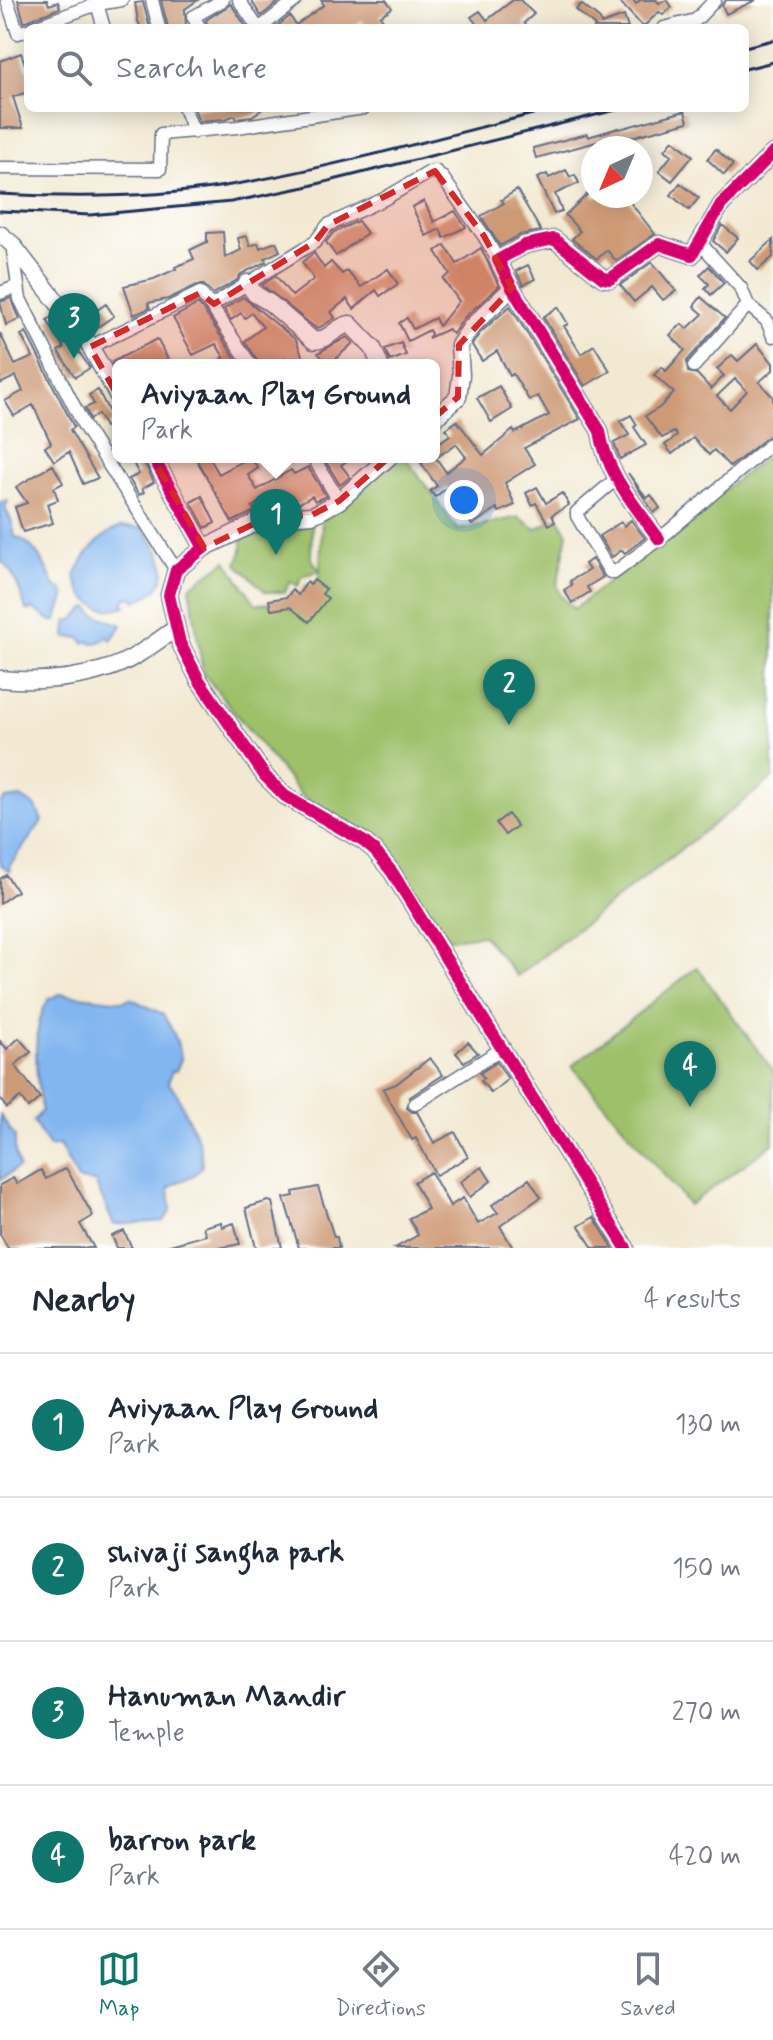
<!DOCTYPE html>
<html lang="en">
<head>
<meta charset="utf-8">
<style>
	body { margin:0; font-family:Mynerve,sans-serif; background:#f2f2f3; color:#1f2937 }
	.compass { position:absolute; left:581px; top:136px; width:72px; height:72px; border-radius:50%; background:#fff; box-shadow:0 4px 20px #0003; rotate:224deg }
	.you { position:absolute; left:464px; top:500px; width:28px; height:28px; margin:-20px; border:6px solid #fff; border-radius:50%; background:#1a73e8; box-shadow:0 0 0 12px #1a73e833 }
	.badge { display:grid; place-items:center; width:52px; height:52px; border-radius:50%; background:#0f766e; color:#fff; font-size:26px; font-weight:700 }
	.pin { position:absolute; translate:-50% -66px; filter:drop-shadow(0 2px 4px #0008) }
	.pin::after { content:''; position:absolute; top:42px; width:28px; height:24px; background:inherit; clip-path:polygon(0 0,100% 0,50% 100%) }
	.popup { position:absolute; left:112px; top:359px; width:328px; height:104px; box-sizing:border-box; display:grid; place-content:center; border-radius:12px; background:#fff; filter:drop-shadow(0 2px 6px #0005); font-size:26px; white-space:nowrap; color:#747a83 }
	.popup b { font-size:30px; color:#1f2937 }
	.popup::after { content:''; position:absolute; left:50%; top:100%; margin-left:-16px; border:16px solid transparent; border-top-color:#fff }
	.list { margin:0; padding:0; list-style:none }
	h2 { display:flex; justify-content:space-between; align-items:center; height:104px; margin:0; padding:0 32px; font-size:34px }
	h2 small { font-size:26px; font-weight:400; color:#747a83 }
	.list li { display:grid; grid-template-columns:52px 1fr auto; gap:24px; align-items:center; box-sizing:border-box; height:144px; padding:0 32px; border-top:2px solid #e0e1e3 }
	.list b { display:block; font-size:30px; white-space:nowrap }
	.list p { margin:0; font-size:26px; white-space:nowrap; color:#747a83 }
	.list em { font-size:26px; font-style:normal; color:#747a83 }
	.icon { flex:none; width:44px; height:44px; fill:none; stroke:currentColor; stroke-width:2; stroke-linecap:round; stroke-linejoin:round }
	.map { position:relative; flex:none; width:773px; height:1248px; overflow:hidden }
	.search { position:absolute; background:#fff; box-shadow:0 4px 20px #0003; left:24px; right:24px; top:24px; height:88px; display:flex; align-items:center; gap:20px; box-sizing:border-box; padding:0 28px; border-radius:12px; color:#747a83; font-size:30px }
	.sheet { height:680px; background:#fff }
	nav { display:flex; justify-content:space-around; align-items:center; box-sizing:border-box; height:112px; border-top:2px solid #e0e1e3; background:#fff; font-size:22px; color:#747a83 }
	nav a { display:grid; justify-items:center; gap:4px }
	nav .on { color:#0f766e }
	.map>svg:first-child { display:block }
	.green { fill:#9dc069; stroke:#5c7864; stroke-width:2 }
	.water { fill:#82b6f0; stroke:#4e72a7; stroke-width:2 }
	.building { fill:#ce9a76; fill-rule:evenodd }
	.lines { fill:none; stroke-linecap:round; stroke-linejoin:round }
	.minor-casing { stroke:#667087; stroke-width:15 }
	.tertiary-casing { stroke:#667087; stroke-width:19 }
	.minor { stroke:#fff; stroke-width:12 }
	.tertiary { stroke:#fff; stroke-width:16 }
	.rail { stroke:#1b2f5e; stroke-width:3 }
	.cycleway-casing { stroke:#fff; stroke-width:17 }
	.cycleway { stroke:#d6006c; stroke-width:12 }
	.marked { fill:#d62828; fill-opacity:0.2; stroke:#d62828; stroke-width:6; stroke-dasharray:16 10; stroke-linejoin:round }
</style>
</head>
<body>
<div class="map">
<svg width="773" height="1248" viewBox="0 0 773 1248">
	<rect width="100%" height="100%" fill="#fff"/>
	<filter id="ink" filterUnits="userSpaceOnUse"><feTurbulence type="fractalNoise" baseFrequency=".0125" numOctaves="2"/><feDisplacementMap in="SourceGraphic" scale="16" xChannelSelector="R" yChannelSelector="G"/><feConvolveMatrix kernelMatrix="1 2 1 2 8 2 1 2 1" color-interpolation-filters="sRGB"/></filter>
	<filter id="wash" filterUnits="userSpaceOnUse"><feTurbulence type="fractalNoise" baseFrequency=".006" numOctaves="4" result="noise"/><feDisplacementMap in="SourceGraphic" scale="32" xChannelSelector="R" yChannelSelector="G"/><feGaussianBlur stdDeviation="1.8" result="paint"/><feColorMatrix in="noise" values="0 0 0 0 0 0 0 0 0 0 0 0 0 0 0 0 0 1.4 0 .05"/><feComposite in="paint" operator="in"/></filter>
	<g filter="url(#wash)">
		<rect width="100%" height="100%" fill="#f2e9d2"/>
		<path class="green" d="M773,451V778L517,976L483,935L450,939L369,835L301,795L203,673L190,587L226,561L256,604L294,602L318,589L320,571L302,576L298,586L290,581L285,592H266L237,564L242,551V540L250,535L289,533L312,522L311,558L320,571L322,521L394,457H405L458,530L519,517L536,529L558,517L568,533L557,585L561,596L574,609Z
			M697,967L773,1071V1144L689,1205L572,1066Z"/>
		<path class="water" d="M3,501H8L5,508L12,522L15,537C34,541 48,570 55,587L62,589L65,595L56,621H51L32,608L30,611L26,610C21,593 14,570 0,560V502Z
			M121,527C127,528 135,527 141,528C146,530 150,539 153,543C173,570 165,592 135,601L134,597L126,598L123,603L126,606C101,616 81,601 75,576C83,556 100,534 121,527Z
			M88,607L94,614L122,625L111,640L109,637C100,640 99,646 88,641L84,643L81,638L66,637L67,621L73,620Z
			M21,797L36,807L42,821L9,867L10,872L8,871L0,864V803L5,799Z
			M60,994L124,1001L130,998L163,1014L174,1034L180,1051L181,1059L176,1071H172L168,1083C178,1092 179,1098 184,1110C194,1134 201,1137 202,1166C196,1178 180,1179 169,1188L171,1210L164,1221L114,1225L95,1182L78,1180L59,1145L49,1147L33,1121L42,1111C36,1080 30,1026 49,999Z
			M0,1115L15,1137V1153L19,1167L0,1180Z"/>
		<g id="blocks">
			<path class="building" d="M18,0H47L49,5L58,2L60,8L24,22Z
				M161,0H198L185,9L186,28H168Z
				M251,0H281L261,16Z
				M321,0H386L392,8L380,16L389,28H368L362,20L350,28H275L290,16L296,25L324,5Z
				M513,0H520L534,14L524,23L527,28H475L478,26L471,17L480,11L487,20Z
				M618,0H633L636,4L640,0H656L659,3L667,0L672,7L663,15L659,12L643,27Z
				M726,0H756L726,14L722,5Z
				M143,2L150,28H141L138,21L135,3Z
				M231,4L247,28H208L206,20Z
				M581,4L600,19L601,24L624,16L628,28H594L595,26L576,10Z
				M21,53L28,72V92L13,97L23,128H0V61Z
				M194,108H264L252,116L236,118L235,115L226,119L199,121Z
				M685,111L688,122L598,146L597,142L536,158L533,148L587,134L588,137L619,128L620,129Z
				M673,140L693,156L672,181L659,171L672,155L665,150Z
				M716,149L733,165L724,175L707,159Z
				M566,170L570,177L575,175L579,183L555,194L562,211L554,214L537,178L547,174L549,178Z
				M680,183L699,198L689,210L671,195Z
				M593,189V196H625L655,234L616,261L607,250L597,259L572,239L580,231L565,215Z
				M517,190L541,231L520,235L500,246L481,216L504,203L501,200Z
				M424,201L434,222L455,211L466,227L444,238L440,229L426,236L412,207Z
				M358,221L367,233L336,256L326,242L334,232Z
				M722,225L738,238L726,252L713,241Z
				M223,232L225,258L241,250L238,238L247,236L250,246L258,243L260,248L276,242L280,251L265,258L266,262L241,274L237,280L213,294L204,285H197L168,299L148,303L150,308L134,315L124,286L154,279L176,269L175,267L194,259L190,250L207,242V233Z
				M773,240V257L758,270L750,261Z
				M445,245L457,264L481,248L499,286L464,318L453,334L448,329L428,338L431,334L429,330L408,341L399,323L407,318L413,329L435,318L439,326L459,301L443,279L450,274L436,251Z
				M314,253L324,268L331,262L342,274L347,271L361,287L388,269L398,284L380,296L376,290L354,309L347,299L331,312L335,318L317,329L262,285L276,276L292,296L314,279L302,262Z
				M652,262L676,291L663,300L652,287L634,302L620,285Z
				M528,265L535,279L523,285L516,271Z
				M709,266L724,283L711,295L705,288L709,284L700,275Z
				M243,297L296,340L306,365H288L285,358L274,365H260L245,341L263,327L252,313L245,318L241,313L231,320L224,309Z
				M701,297L725,318L687,361L688,372L697,374L711,389L724,376L717,369L732,355L738,361L757,344L773,363V370L759,382L773,397V433L730,467L714,450L709,455L693,438L672,454L665,445L677,436L674,432L662,438L645,416L659,408L674,393L654,375L662,367L666,371L685,350L670,335L682,324L687,329L703,314L694,306ZM735,379L747,391L730,409L717,396Z
				M11,298L20,319L6,325L0,302Z
				M106,304L114,316L93,330L84,319Z
				M198,304L204,311L240,365H215L224,357L216,344L193,355L173,318Z
				M510,306L580,419L524,448L535,464L505,483L515,505L499,512L497,508L472,525L464,514L477,504L466,490L455,498L448,487L435,497L430,491L437,486L421,463L434,457V446L450,435L446,429L457,421L483,455L513,430L515,433L549,415L538,396L529,400L513,374L510,376L497,351L482,361L472,345L480,333ZM456,444L466,457L446,472L436,458Z
				M558,307L568,324L564,326L581,354L594,345L610,371L585,386L543,317Z
				M54,316L90,368L75,377L58,351L64,348L47,320Z
				M26,332L74,427L70,430L98,478L83,484L69,452L54,461L45,447L51,443L33,405L14,416L5,401L23,391L16,376L0,384V333L15,365L33,357L21,335Z
				M347,337L353,343L329,365L318,353Z
				M157,339L171,365H113L112,362Z
				M401,343L406,355L390,361L385,349Z
				M499,386L512,409L491,422L477,398Z
				M98,390L114,422L105,427L98,414L90,419L85,408L94,404L89,395Z
				M631,415L637,425L634,427L646,445L620,459L614,443L629,435L620,421Z
				M136,457H142L154,482L142,489L144,492L139,495L129,479L139,474L131,459Z
				M195,457H209L219,474L250,457L258,468L248,475L257,490L291,470L294,474L308,467L326,496L315,501L312,496L296,505L283,506L275,492L252,507L255,511L232,522Z
				M323,457H352L341,465L350,477L340,485Z
				M53,465L63,483L54,488L58,500L47,504L53,523L23,532L15,507L27,503L16,487Z
				M628,473L647,498L651,495L660,508L654,513Z
				M537,487L546,503L562,493L569,505L552,515L555,522L549,525L536,503L532,505L526,493Z
				M202,496L215,523L205,528L191,502Z
				M631,520L645,538L625,553L622,550L612,557L599,536L621,522L624,526Z
				M592,559L603,577L587,587L590,592L572,603L564,590L572,585L570,581L589,570L585,564Z
				M314,580L326,589L322,594L328,598L309,622L290,607L271,610L269,600L287,597L292,590L298,595L307,582L310,585Z
				M508,814L517,826L505,835L496,823Z
				M6,875L17,891L0,903V879Z
				M19,1038L31,1052L15,1065L40,1098L28,1108L20,1097L7,1108L0,1099V1041L7,1049Z
				M468,1042L478,1053L464,1062L456,1053Z
				M430,1058L443,1075L410,1097L407,1108L412,1112H417L434,1143L455,1132L468,1157L436,1175L416,1138L412,1140L383,1089L396,1084Z
				M497,1062L508,1079L491,1093L481,1081L484,1078L480,1073Z
				M482,1167L491,1181L470,1197L460,1182Z
				M66,1168L93,1216L80,1224L94,1248H8L0,1234V1185L13,1178L17,1184L41,1170L46,1179Z
				M431,1172L450,1206L463,1198L478,1224L498,1213L492,1205L529,1179L541,1197L500,1226L513,1248H395L418,1235L409,1218L428,1209L414,1182Z
				M318,1187L334,1237H337L339,1248H299L284,1198L294,1196L293,1192Z
				M268,1201L272,1202L282,1248H256L246,1208Z
				M594,1217L613,1248H593L579,1226Z
				M221,1222L222,1227L234,1223L240,1244L219,1248H168L167,1246L206,1235L203,1227Z
				M124,1231L132,1248H117L112,1236Z"/>
		</g>
	</g>
	<g filter="url(#ink)">
		<use href="#blocks" fill-opacity="0" stroke="#667087" stroke-width="2"/>
		<g class="lines">
			<g class="minor-casing">
				<path id="minor" d="M7,0L18,33L28,30
					M152,0L159,28
					M239,0L258,28
					M97,4L104,28
					M32,28L97,4L122,0
					M195,28L199,26L193,17L223,0
					M260,28L296,0
					M664,28L696,20L715,0
					M184,108L194,132
					M0,168L160,169L161,134L237,127L364,108
					M700,243L741,288L748,305L767,321L773,336
					M12,244L20,299L84,426L176,570
					M0,293L18,286
					M211,306L315,242L328,225L384,199L430,172L435,171L442,177L484,236L498,260
					M90,347L200,293L211,306L251,365
					M694,366L748,305
					M313,457L339,501
					M616,479L577,512V516L610,572L614,573L668,532L773,442
					M415,1104L503,1048"/>
			</g>
			<g class="tertiary-casing">
				<path id="tertiary" d="M0,234L12,244L87,341L118,396
					M247,283L255,294L270,303L314,341C328,341 336,326 350,324L373,348L380,365
					M434,419L458,397L461,375L459,345L472,326L512,288
					M153,457L204,548L176,570L169,595L180,643L199,680L265,776L285,796L363,841L374,850L392,872L626,1248
					M659,539C634,504 606,473 600,431L512,288L498,260L525,245L554,239L603,278L610,279L659,244L692,255L721,205L773,153
					M204,548L266,518L312,515L319,512L339,501L389,457
					M0,679C35,682 73,680 106,669C131,662 155,643 176,628"/>
			</g>
			<use href="#minor" class="minor"/>
			<use href="#tertiary" class="tertiary"/>
			<path class="rail" d="M745,47L773,40
				M745,69L773,62
				M0,194C75,198 151,198 225,186C337,167 447,135 557,108
				M0,211L90,215L231,202L305,187L624,108"/>
			<g class="cycleway-casing">
				<path id="cycleway" d="M153,457L204,548L176,570L169,595L180,643L199,680L265,776L285,796L363,841L374,850L392,872L626,1248
					M659,539C634,504 606,473 600,431L512,288L498,260L525,245L554,239L603,278L610,279L659,244L692,255L721,205L773,153"/>
			</g>
			<use href="#cycleway" class="cycleway"/>
		</g>
	</g>
	<path class="marked" d="M435,171L484,236L512,288L459,345L458,397L339,501L312,515L266,518L204,548L90,347L200,293L214,304L315,242L328,225Z"/>
</svg>
<svg class="compass" viewBox="-18 -18 36 36"><path d="M0-13l5 13h-10z" fill="#e53935"/><path d="M0 13l5-13h-10z" fill="#747a83"/></svg>
<div class="you"></div>
<div class="pin badge" style="left:276px;top:555px">1</div>
<div class="popup"><b>Aviyaan Play Ground</b>Park</div>
<div class="pin badge" style="left:509px;top:725px">2</div>
<div class="pin badge" style="left:74px;top:359px">3</div>
<div class="pin badge" style="left:690px;top:1107px">4</div>
<div class="search"><svg class="icon" aria-label="search" viewBox="0 0 24 24"><circle cx="10" cy="10" r="6"/><path d="M15 15l6 6"/></svg>Search here</div>
</div>
<section class="sheet">
<h2>Nearby<small>4 results</small></h2>
<ul class="list">
<li><span class="badge">1</span><div><b>Aviyaan Play Ground</b><p>Park</p></div><em>130 m</em></li>
<li><span class="badge">2</span><div><b>shivaji sangha park</b><p>Park</p></div><em>150 m</em></li>
<li><span class="badge">3</span><div><b>Hanuman Mandir</b><p>Temple</p></div><em>270 m</em></li>
<li><span class="badge">4</span><div><b>barron park</b><p>Park</p></div><em>420 m</em></li>
</ul>
</section>
<nav>
<a class="on"><svg class="icon" aria-label="map" viewBox="0 0 24 24"><path d="M3 6l6-2 6 2 6-2v14l-6 2-6-2-6 2zM9 4v14M15 6v14"/></svg>Map</a>
<a><svg class="icon" aria-label="directions" viewBox="0 0 24 24"><path d="M12 3l9 9-9 9-9-9zM9 14v-3h6M13 9l2 2-2 2"/></svg>Directions</a>
<a><svg class="icon" aria-label="saved" viewBox="0 0 24 24"><path d="M7 4h10v16l-5-4-5 4z"/></svg>Saved</a>
</nav>
</body>
</html>
